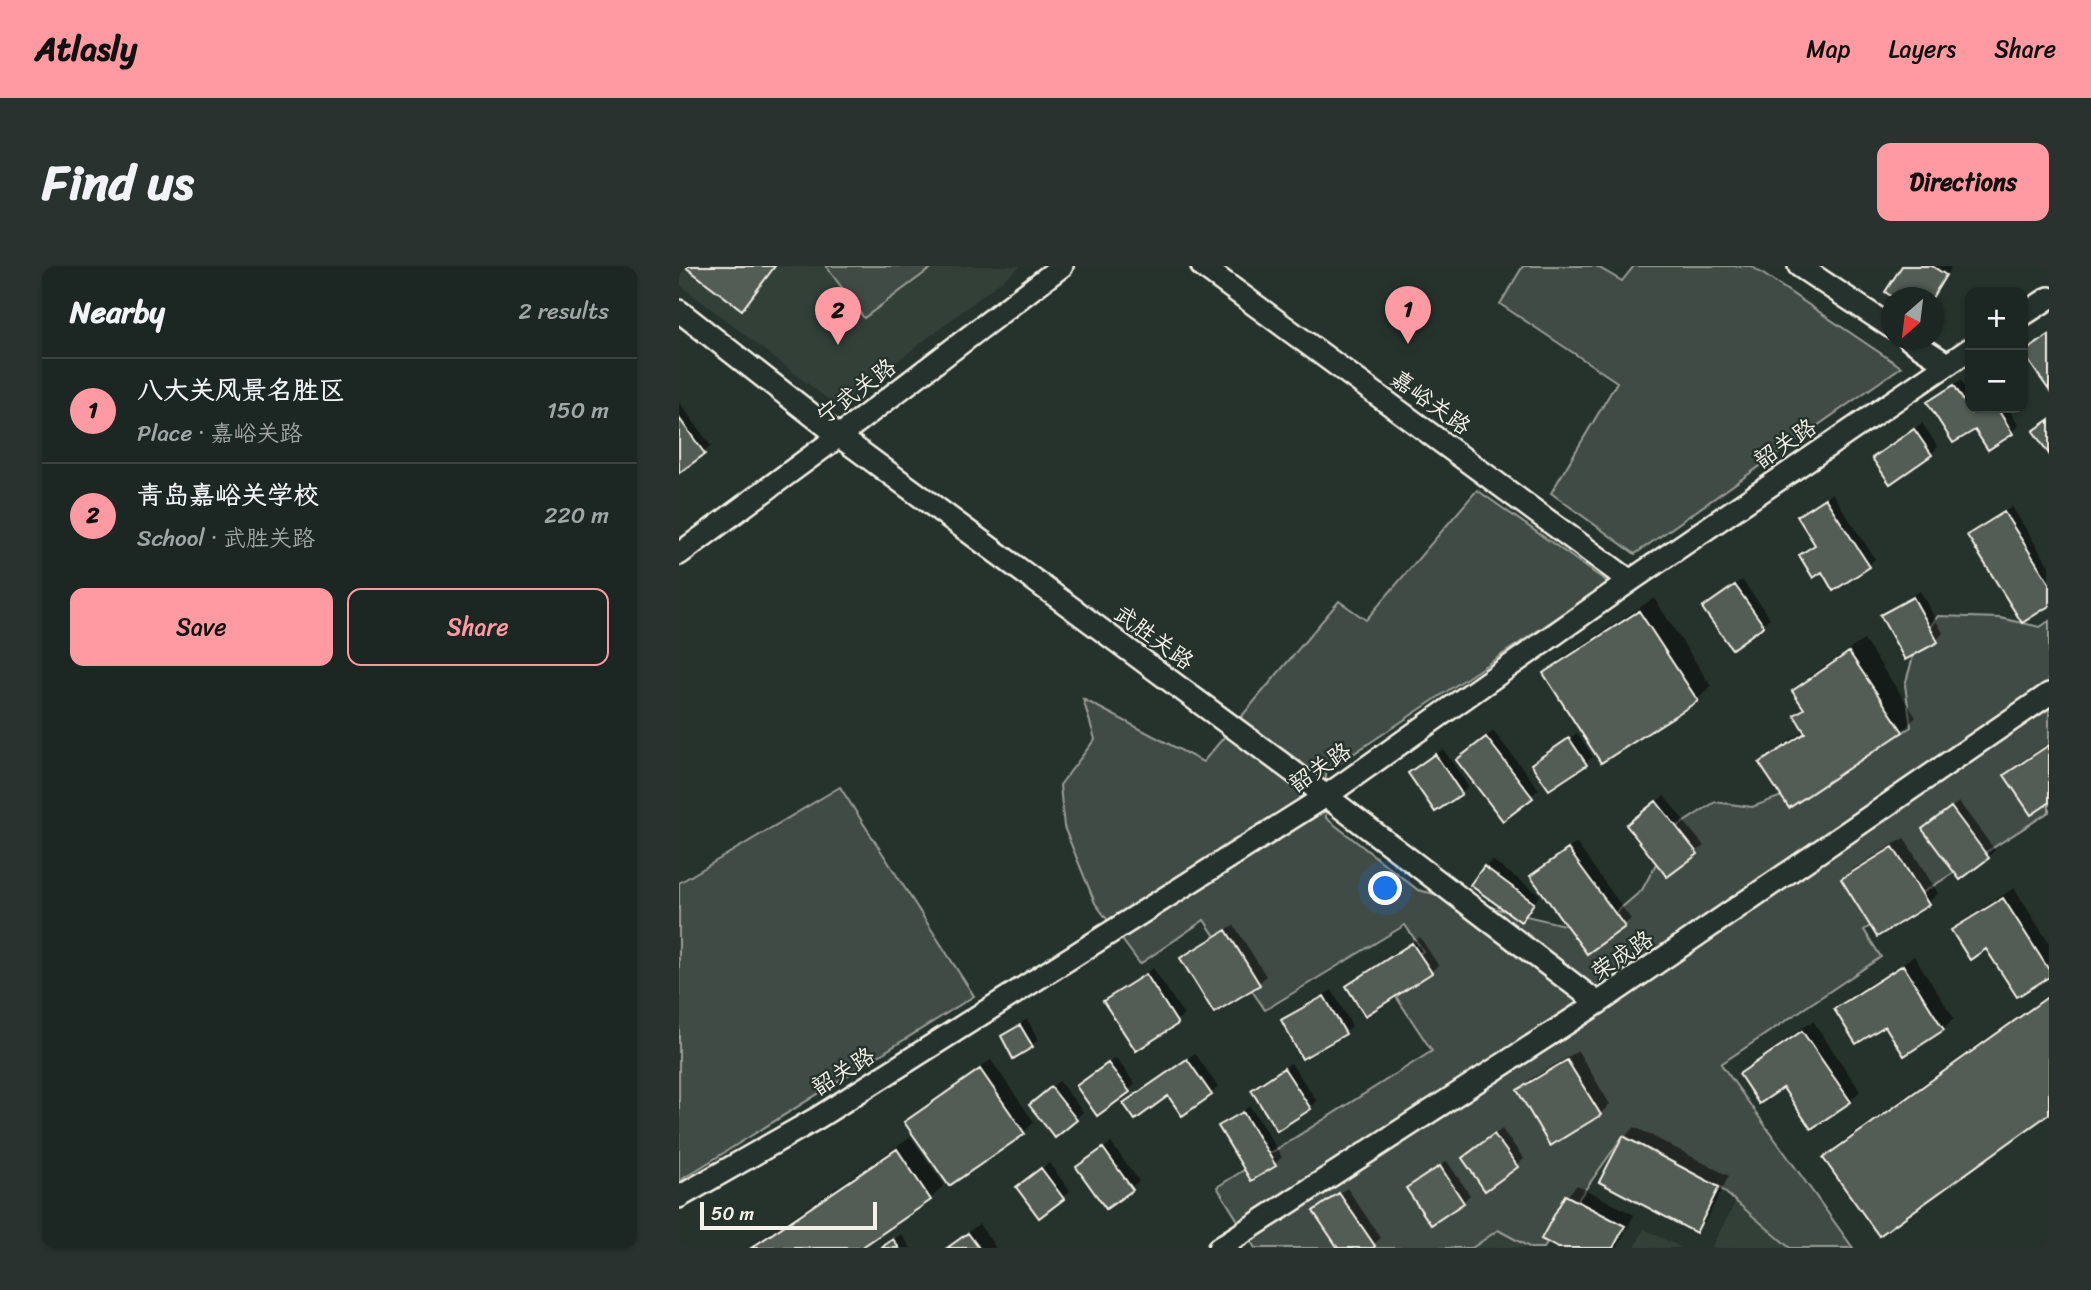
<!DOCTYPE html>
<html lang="en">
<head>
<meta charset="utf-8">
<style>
	body { margin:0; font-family:Sriracha,"LXGW WenKai TC",sans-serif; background:#29322f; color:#f1f3f6 }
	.controls { position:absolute; right:21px; top:21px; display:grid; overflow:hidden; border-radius:14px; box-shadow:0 2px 5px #0004 }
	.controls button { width:63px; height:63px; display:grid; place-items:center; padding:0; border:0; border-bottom:2px solid #3a4340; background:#1c2622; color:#f1f3f6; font:35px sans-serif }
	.compass { position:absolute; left:1202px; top:21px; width:63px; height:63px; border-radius:50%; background:#1c2622; box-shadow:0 2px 5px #0004; rotate:208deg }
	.scale { position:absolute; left:21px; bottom:18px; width:177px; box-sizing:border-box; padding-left:7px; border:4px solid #f4f1e8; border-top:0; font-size:19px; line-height:24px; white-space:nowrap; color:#f4f1e8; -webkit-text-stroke:5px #26332d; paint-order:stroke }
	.you { position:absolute; left:707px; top:623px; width:24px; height:24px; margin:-18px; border:5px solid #fff; border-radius:50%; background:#1a73e8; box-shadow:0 0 0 10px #1a73e833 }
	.badge { display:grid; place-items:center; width:46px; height:46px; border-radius:50%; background:#ff9aa2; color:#111; font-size:23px; font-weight:700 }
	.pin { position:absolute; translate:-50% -58px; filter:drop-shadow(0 2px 4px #0008) }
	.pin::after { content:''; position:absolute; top:37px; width:24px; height:21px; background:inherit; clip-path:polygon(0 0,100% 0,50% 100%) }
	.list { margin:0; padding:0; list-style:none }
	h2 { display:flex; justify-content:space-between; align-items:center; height:91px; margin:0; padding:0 28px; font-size:30px }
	h2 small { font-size:23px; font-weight:400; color:#a0a5a5 }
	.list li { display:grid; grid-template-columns:46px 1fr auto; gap:21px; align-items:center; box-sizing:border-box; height:105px; padding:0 28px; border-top:2px solid #3a4340 }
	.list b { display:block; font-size:26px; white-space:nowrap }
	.list p { margin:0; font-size:23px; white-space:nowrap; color:#a0a5a5 }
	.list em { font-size:23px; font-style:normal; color:#a0a5a5 }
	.actions { display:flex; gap:14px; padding:21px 28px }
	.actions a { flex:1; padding:16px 0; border:2px solid #ff9aa2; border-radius:14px; text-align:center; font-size:24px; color:#ff9aa2 }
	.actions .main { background:#ff9aa2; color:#111 }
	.map { position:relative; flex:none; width:1370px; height:982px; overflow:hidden; border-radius:14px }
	header { display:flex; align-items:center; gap:42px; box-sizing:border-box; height:98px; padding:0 35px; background:#ff9aa2; color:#111 }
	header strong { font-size:33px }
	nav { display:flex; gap:38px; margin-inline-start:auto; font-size:24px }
	.intro { display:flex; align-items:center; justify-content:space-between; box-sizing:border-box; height:168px; padding:0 42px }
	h1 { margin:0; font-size:49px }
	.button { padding:18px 32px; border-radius:14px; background:#ff9aa2; color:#111; font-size:24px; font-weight:700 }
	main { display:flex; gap:42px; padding:0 42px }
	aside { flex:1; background:#1c2622; border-radius:14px; box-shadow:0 2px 5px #0004 }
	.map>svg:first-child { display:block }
	.built { fill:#333f39 }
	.green { fill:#414b45; stroke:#9a9e96; stroke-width:2 }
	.shadow { fill:#0007 }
	.building { fill:#525c55; stroke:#f4f1e8; stroke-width:2 }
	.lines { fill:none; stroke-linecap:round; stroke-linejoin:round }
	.minor-casing { stroke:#f4f1e8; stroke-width:26 }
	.minor { stroke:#26332d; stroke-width:21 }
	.labels { text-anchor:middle; stroke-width:5; stroke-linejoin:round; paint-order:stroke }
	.street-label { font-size:23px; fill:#f4f1e8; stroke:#26332d }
</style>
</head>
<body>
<header>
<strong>Atlasly</strong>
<nav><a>Map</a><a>Layers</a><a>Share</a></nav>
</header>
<div class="intro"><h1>Find us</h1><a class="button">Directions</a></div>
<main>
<aside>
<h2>Nearby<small>2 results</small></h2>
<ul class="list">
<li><span class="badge">1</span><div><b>八大关风景名胜区</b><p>Place · 嘉峪关路</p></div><em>150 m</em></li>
<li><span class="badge">2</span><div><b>青岛嘉峪关学校</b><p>School · 武胜关路</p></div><em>220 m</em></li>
</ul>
<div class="actions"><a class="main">Save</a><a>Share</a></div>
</aside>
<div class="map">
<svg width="1370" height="982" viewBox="0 0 1370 982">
	<rect width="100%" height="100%" fill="#26332d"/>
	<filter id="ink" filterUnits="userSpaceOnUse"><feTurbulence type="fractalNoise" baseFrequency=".0143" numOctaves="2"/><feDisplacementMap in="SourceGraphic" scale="14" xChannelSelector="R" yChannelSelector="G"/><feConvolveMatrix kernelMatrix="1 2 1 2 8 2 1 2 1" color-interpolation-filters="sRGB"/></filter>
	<g filter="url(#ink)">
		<path class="built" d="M0,0H342L159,141L0,18Z
			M1057,935L1111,982H1032Z
			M965,963L1003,982H956Z
			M819,964L852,982H793Z"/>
		<path class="green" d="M147,0H255L185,52Z
			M844,0H917L943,15L955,0H1072L1222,101L956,288L872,227L938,116L821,38Z
			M798,224L930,317L647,506V552L739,624L914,666L963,624L996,562L1036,536L1073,541L1149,513L1232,461L1226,419L1237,380L1259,350L1321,352L1361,361L1370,355V546L1185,664L1202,691L1042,798L1174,982H1111L1040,921L944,870L865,982H852L819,964L793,982H576L538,921L753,785L706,714L744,685L726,659L586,744L525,654L461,698L416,637L385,561L381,519L416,473L404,433L524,496L660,335L687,354Z
			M161,521L295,730L0,915V617Z"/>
		<path class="shadow" d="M1225,0H1269L1272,2L1253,32Z
			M1282,114L1291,129V142H1329L1340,160L1309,182L1297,161L1250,136Z
			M1,137L32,180L0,204V138Z
			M1243,157L1259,181L1252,188L1195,192Z
			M1153,227L1196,293L1189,300L1143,304L1122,290L1137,277L1120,251Z
			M1333,241L1370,300V338L1290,269L1297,263Z
			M1063,314L1091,352L1053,381L1032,336Z
			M1241,325L1264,367L1258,374L1203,350L1210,343Z
			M975,332L1032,420L1018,434L866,408L880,394Z
			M1185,374L1237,451L1223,465L1083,498L1097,484L1126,464L1117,450L1126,441L1115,425L1129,411Z
			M814,465L860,523L825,552L779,494Z
			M898,467L914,491L870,522L854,498Z
			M1370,477V535L1328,509L1338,498Z
			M764,483L789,520L782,527L731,507Z
			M985,530L1025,580L989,609L956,552Z
			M1280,536L1316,584L1309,591L1252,556Z
			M1225,572L1259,627L1249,637L1164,613L1174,603Z
			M897,577L952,653L909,686L860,604Z
			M813,594L861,629L848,647L806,601Z
			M1335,622L1370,677V709L1274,664L1285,654Z
			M555,659L587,710L580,717L536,744L503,693L510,686Z
			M741,671L759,699L752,706L669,720L676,714Z
			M1235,690L1275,752L1264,763L1207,757L1157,743L1167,733Z
			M474,702L505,749L457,782L427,735Z
			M653,724L673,760L666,767L604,755L611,748Z
			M1370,728V846L1146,892L1160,878Z
			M348,753L359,773L353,780L324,770Z
			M1134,755L1181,825L1171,835L1062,808L1072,798Z
			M899,785L931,838L921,848L840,825L850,814Z
			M516,787L539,821L532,828L504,848L490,828L447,837Z
			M437,792L456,818L449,825L406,814Z
			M312,794L355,856L345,866L271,918L228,856L238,845Z
			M612,797L638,835L631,842L574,824Z
			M380,815L404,846L397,853L359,832Z
			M571,840L603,891L596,898L541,861Z
			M956,861L1050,910L1027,954L1016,964L946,871Z
			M823,863L845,893L807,923L792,886Z
			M232,871L265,919L251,933L178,982H68Z
			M432,877L460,915L427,940L406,895Z
			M768,895L791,929L784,936L729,923Z
			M370,897L391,925L360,950L346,915Z
			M898,919L955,949L938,982H882L865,973L888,930Z
			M668,922L702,972L690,982H661L636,945Z
			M300,958L317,982H267Z
			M222,968L232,982H202Z"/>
		<path class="building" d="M5,0H96L63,44Z
			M1223,0H1253L1267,9L1253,32H1215L1206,26Z
			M1370,69V124L1344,87Z
			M1275,119L1292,147L1300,142H1318L1334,168L1309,184L1296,164L1274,177L1248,136Z
			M0,152L26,188L0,207Z
			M1370,154V188L1354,165Z
			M1235,163L1253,189L1211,218L1193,192Z
			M1146,232L1191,301L1154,325L1143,306L1134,312L1120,289L1136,279L1118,250Z
			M1325,246L1370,317V340L1343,357L1288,269Z
			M1056,319L1085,360L1053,383L1023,342Z
			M1234,331L1259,376L1226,394L1201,349Z
			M960,345L1019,435L922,497L864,407Z
			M1170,386L1224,466L1110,542L1080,497L1126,467L1115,449L1125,443L1113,425Z
			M807,471L854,532L824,555L777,494Z
			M890,472L908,499L870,524L852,498Z
			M1370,479V537L1352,549L1325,509Z
			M756,488L783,528L756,546L729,507Z
			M977,535L1019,588L988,611L947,559Z
			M1272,541L1310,592L1281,614L1243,563Z
			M1214,581L1250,639L1198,671L1162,613Z
			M889,583L946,661L908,688L851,610Z
			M805,600L855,637L842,656L791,619Z
			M1324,632L1370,704V711L1338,731L1307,683L1291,694L1272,664Z
			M547,664L581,719L535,747L501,692Z
			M733,677L753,707L686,750L667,720Z
			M1224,699L1265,764L1225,790L1206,760L1177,778L1155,743Z
			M467,708L499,758L457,785L424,735Z
			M645,730L667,768L623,793L602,754Z
			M1370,730V848L1200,970L1144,892Z
			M341,759L354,781L334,793L322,770Z
			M1123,765L1172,836L1132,863L1104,822L1080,838L1060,808Z
			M508,793L533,829L503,850L489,830L456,854L444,837Z
			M888,794L922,849L871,880L838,824Z
			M429,797L451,826L418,850L397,820Z
			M605,802L632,843L598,865L572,824Z
			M301,803L346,868L270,920L225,856Z
			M372,821L398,854L376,872L350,839Z
			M564,846L597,900L572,915L539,860Z
			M815,868L839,901L806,925L783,892Z
			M944,870L1040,921L1017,967L920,916Z
			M424,882L454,924L427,943L397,901Z
			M218,883L252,934L182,982H72Z
			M761,900L785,937L752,959L727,922Z
			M362,902L385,933L360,952L337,921Z
			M660,927L696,980L694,982H659L634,945Z
			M886,929L946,960L934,982H879L862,973Z
			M289,967L300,982H268Z
			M214,973L220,982H202Z"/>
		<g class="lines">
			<g class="minor-casing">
				<path id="minor" d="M523,0L951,315
					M1120,0L1212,61
					M0,45L160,170L647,530L919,737
					M1344,49L1370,32
					M1231,74L1268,98
					M0,288L160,170L383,0
					M0,931L140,851L647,530L951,315L1291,83
					M540,982L919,737L1370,428"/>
			</g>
			<use href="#minor" class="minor"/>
		</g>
	</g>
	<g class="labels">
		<g class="street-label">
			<text transform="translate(177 125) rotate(-37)" y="8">宁武关路</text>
			<text transform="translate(752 136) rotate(36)" y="8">嘉峪关路</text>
			<text transform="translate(1106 177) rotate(-34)" y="8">韶关路</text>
			<text transform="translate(475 371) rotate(36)" y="8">武胜关路</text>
			<text transform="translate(641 501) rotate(-34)" y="8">韶关路</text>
			<text transform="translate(943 689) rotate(-34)" y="8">荣成路</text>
			<text transform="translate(164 805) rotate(-32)" y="8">韶关路</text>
		</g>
	</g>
</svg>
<div class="controls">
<button>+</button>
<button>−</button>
</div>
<svg class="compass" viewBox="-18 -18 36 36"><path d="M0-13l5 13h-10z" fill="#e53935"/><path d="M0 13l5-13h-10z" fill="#a0a5a5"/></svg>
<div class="scale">50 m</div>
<div class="you"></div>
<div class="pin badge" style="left:729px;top:78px">1</div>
<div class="pin badge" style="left:159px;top:79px">2</div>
</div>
</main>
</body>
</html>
